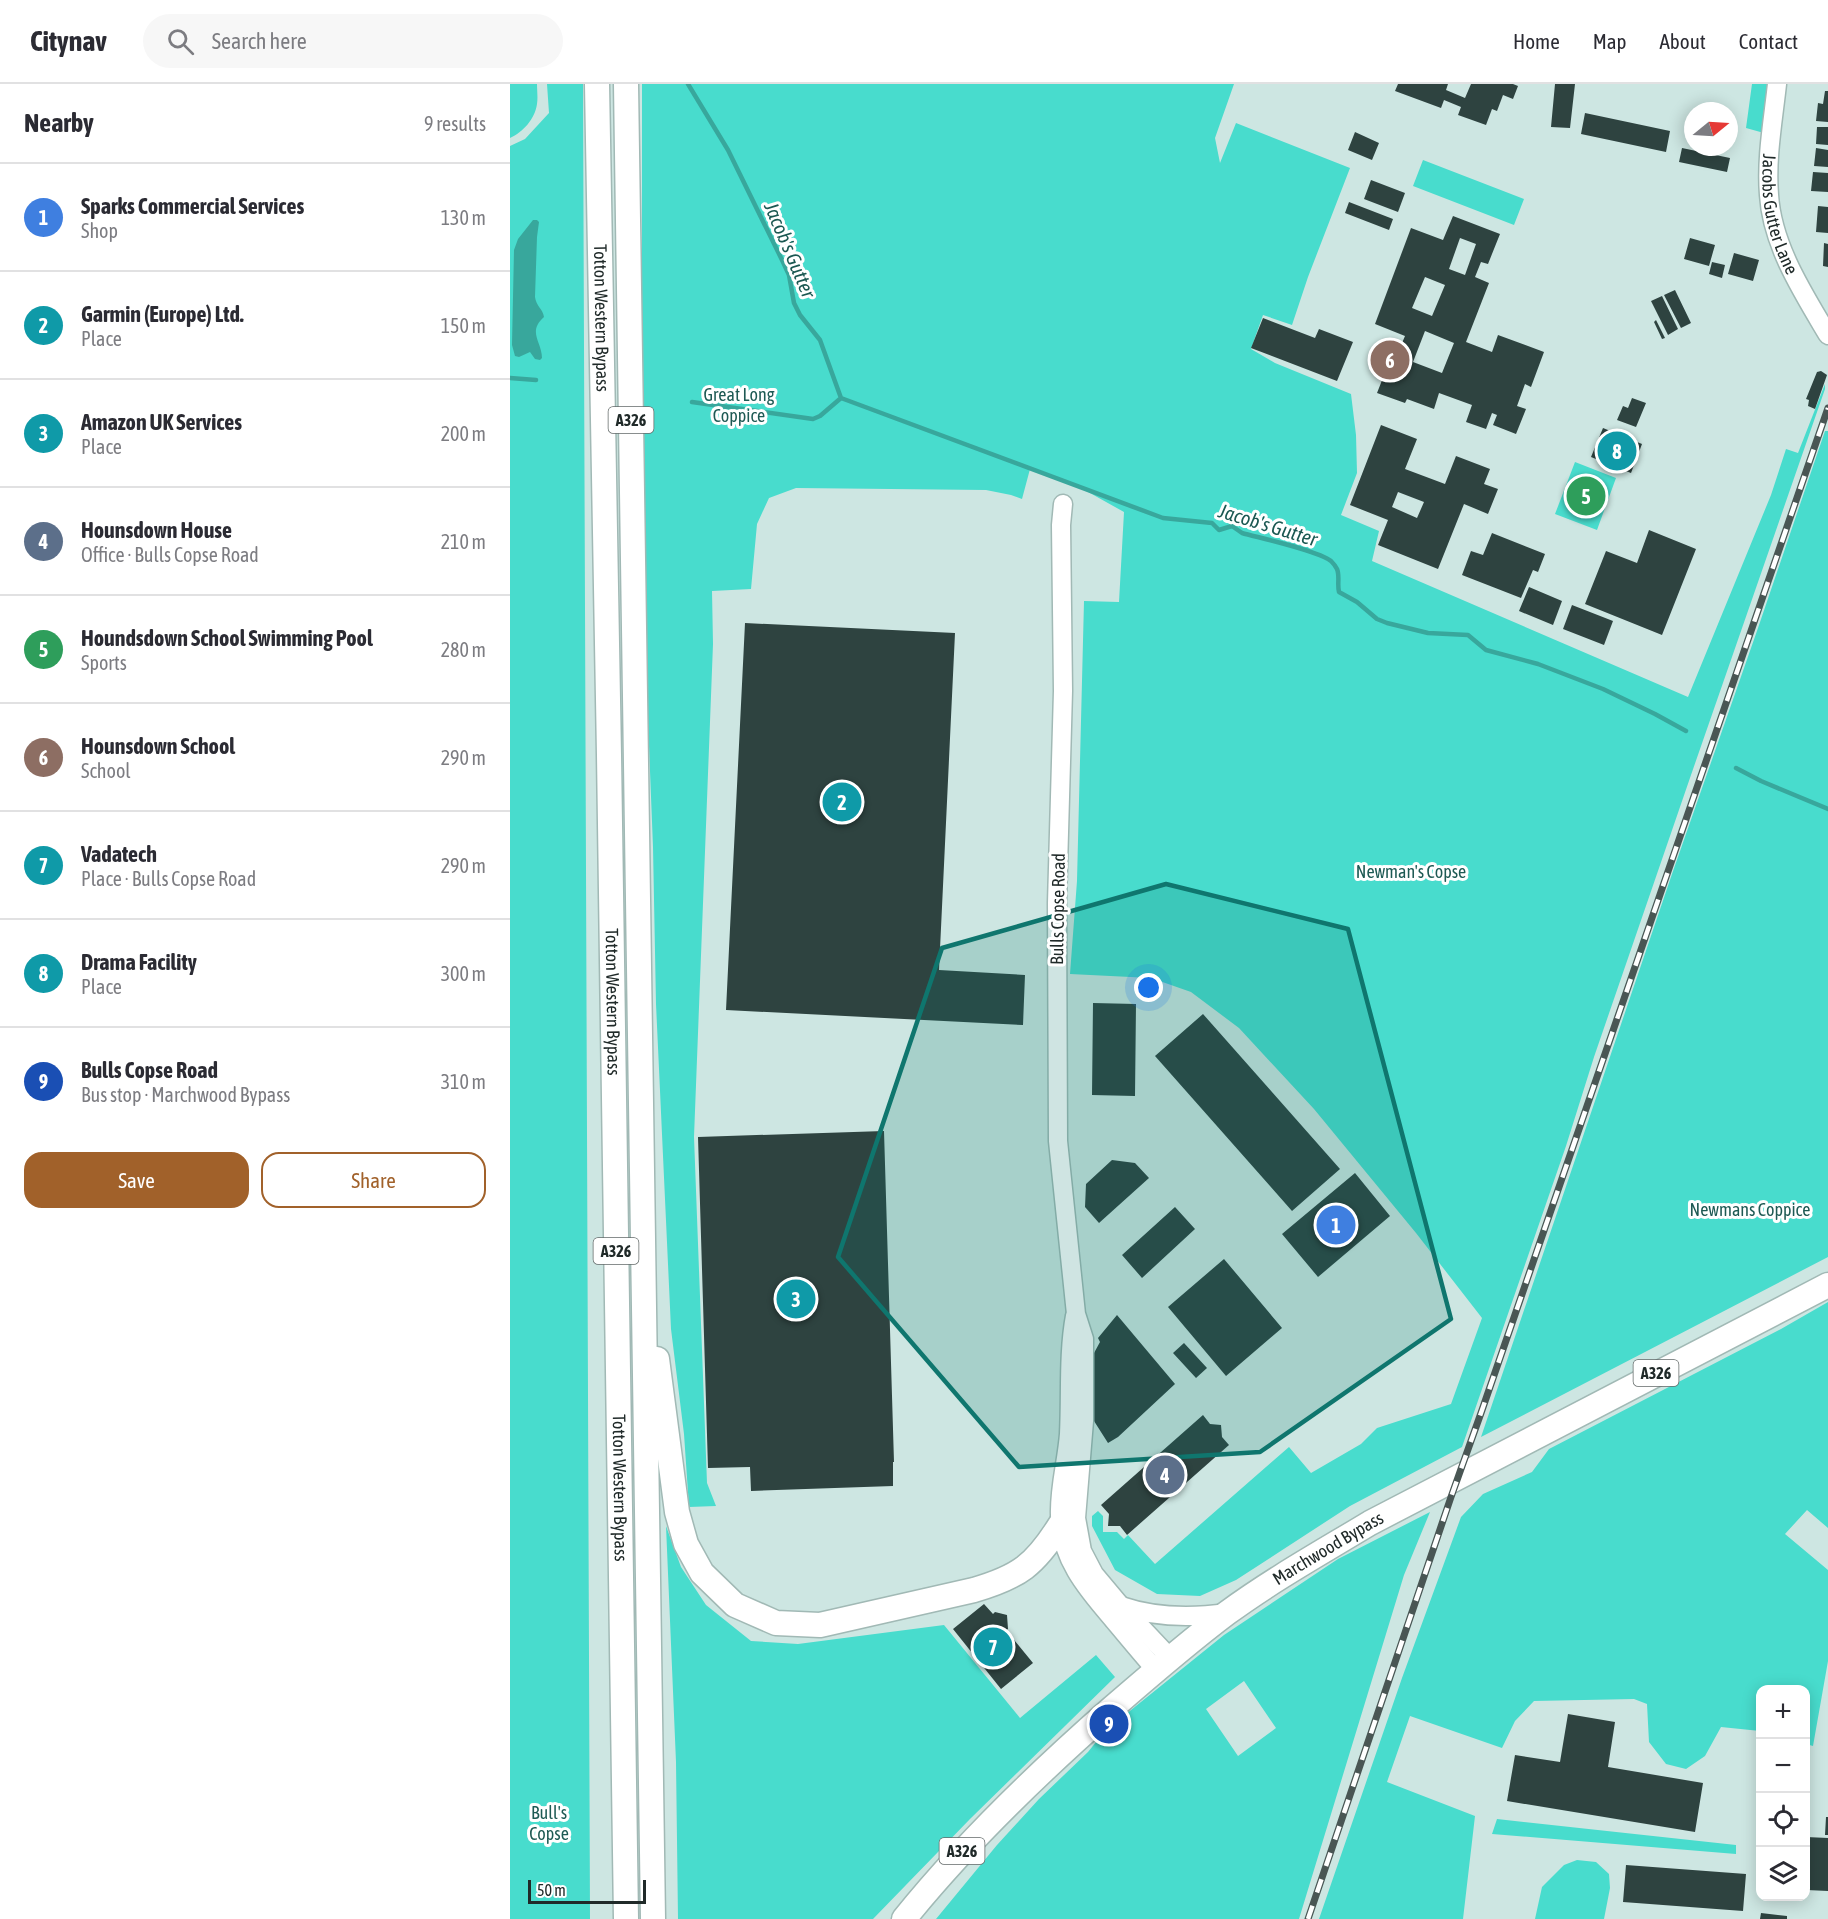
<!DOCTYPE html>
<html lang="en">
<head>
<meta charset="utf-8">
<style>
	body { margin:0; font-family:"Asap Condensed",sans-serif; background:#f7f7f7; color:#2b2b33 }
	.controls { position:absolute; right:18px; bottom:18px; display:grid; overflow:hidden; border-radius:12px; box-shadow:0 3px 15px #0003 }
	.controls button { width:54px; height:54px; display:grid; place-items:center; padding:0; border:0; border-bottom:2px solid #e1e1e2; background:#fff; color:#2b2b33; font:30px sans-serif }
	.compass { position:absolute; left:1174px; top:18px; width:54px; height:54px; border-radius:50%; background:#fff; box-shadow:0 3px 15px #0003; rotate:72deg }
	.scale { position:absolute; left:18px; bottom:15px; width:118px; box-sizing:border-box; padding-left:6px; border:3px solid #202a29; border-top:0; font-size:16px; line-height:21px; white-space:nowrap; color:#202a29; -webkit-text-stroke:4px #fff; paint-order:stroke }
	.you { position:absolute; left:639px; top:904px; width:21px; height:21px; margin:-15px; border:4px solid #fff; border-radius:50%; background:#1a73e8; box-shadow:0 0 0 9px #1a73e833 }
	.badge { display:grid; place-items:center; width:39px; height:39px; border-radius:50%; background:#a1612a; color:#fff; font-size:20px; font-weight:700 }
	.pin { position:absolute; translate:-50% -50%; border:3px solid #fff; box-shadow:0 2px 6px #0006 }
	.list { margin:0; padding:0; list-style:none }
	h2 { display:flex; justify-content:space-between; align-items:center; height:78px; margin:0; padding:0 24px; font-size:26px }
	h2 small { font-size:20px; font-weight:400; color:#7c7c81 }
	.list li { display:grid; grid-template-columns:39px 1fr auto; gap:18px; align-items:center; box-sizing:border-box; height:108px; padding:0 24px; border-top:2px solid #e1e1e2 }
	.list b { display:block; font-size:22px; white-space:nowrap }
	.list p { margin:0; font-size:20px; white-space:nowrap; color:#7c7c81 }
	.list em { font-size:20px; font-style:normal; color:#7c7c81 }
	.actions { display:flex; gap:12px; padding:18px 24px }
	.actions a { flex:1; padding:14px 0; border:2px solid #a1612a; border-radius:18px; text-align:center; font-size:21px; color:#a1612a }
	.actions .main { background:#a1612a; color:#fff }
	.icon { flex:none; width:33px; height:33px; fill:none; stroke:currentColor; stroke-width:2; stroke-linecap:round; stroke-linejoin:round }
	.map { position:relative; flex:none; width:1318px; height:1835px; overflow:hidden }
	header { display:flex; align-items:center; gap:36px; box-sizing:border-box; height:84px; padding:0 30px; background:#fff; border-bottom:2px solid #e1e1e2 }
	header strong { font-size:28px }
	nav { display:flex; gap:33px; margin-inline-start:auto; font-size:21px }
	.search { width:420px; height:54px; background:#f7f7f7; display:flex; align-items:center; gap:15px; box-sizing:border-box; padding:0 21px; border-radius:33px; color:#7c7c81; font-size:22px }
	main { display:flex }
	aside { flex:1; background:#fff }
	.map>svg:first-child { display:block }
	.green { fill:#48dccd; fill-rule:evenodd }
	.water { fill:#38a79c }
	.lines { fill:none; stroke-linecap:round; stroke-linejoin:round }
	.stream { stroke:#38a79c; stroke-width:4.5 }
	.building { fill:#2e4340; fill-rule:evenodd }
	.minor-casing { stroke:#a1b9b5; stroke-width:21 }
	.major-casing { stroke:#a1b9b5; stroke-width:27 }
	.minor { stroke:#fff; stroke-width:18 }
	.major { stroke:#fff; stroke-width:24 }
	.rail-casing { stroke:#495654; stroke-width:7 }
	.rail { stroke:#fff; stroke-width:4.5; stroke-dasharray:14; stroke-linecap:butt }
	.marked { fill:#0f766e; fill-opacity:0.2; stroke:#0f766e; stroke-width:4.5; stroke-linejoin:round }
	.labels { text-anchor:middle; stroke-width:6; stroke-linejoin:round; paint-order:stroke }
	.shield { fill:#fff; stroke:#636a69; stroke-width:1.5 }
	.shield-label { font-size:16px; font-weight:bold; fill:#202a29 }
	.street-label { font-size:18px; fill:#202a29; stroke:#fff }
	.park-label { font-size:18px; fill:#1e5a54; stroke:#fff }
	.water-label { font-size:20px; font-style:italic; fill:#1b5852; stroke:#fff }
</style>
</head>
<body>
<header>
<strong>Citynav</strong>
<div class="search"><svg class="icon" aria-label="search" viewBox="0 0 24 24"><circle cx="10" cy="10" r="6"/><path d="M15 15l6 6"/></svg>Search here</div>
<nav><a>Home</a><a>Map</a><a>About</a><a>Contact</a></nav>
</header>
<main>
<aside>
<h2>Nearby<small>9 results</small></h2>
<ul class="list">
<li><span class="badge" style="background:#3f7fe0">1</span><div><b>Sparks Commercial Services</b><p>Shop</p></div><em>130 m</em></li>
<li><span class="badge" style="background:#0f9aa8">2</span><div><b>Garmin (Europe) Ltd.</b><p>Place</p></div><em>150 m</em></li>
<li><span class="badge" style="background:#0f9aa8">3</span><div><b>Amazon UK Services</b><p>Place</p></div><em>200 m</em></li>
<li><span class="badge" style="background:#5c6f8a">4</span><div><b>Hounsdown House</b><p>Office · Bulls Copse Road</p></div><em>210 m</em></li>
<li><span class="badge" style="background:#2e9e5b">5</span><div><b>Houndsdown School Swimming Pool</b><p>Sports</p></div><em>280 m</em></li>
<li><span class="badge" style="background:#8d6e63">6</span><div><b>Hounsdown School</b><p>School</p></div><em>290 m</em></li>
<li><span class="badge" style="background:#0f9aa8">7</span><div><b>Vadatech</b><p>Place · Bulls Copse Road</p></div><em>290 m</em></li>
<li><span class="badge" style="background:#0f9aa8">8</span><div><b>Drama Facility</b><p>Place</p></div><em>300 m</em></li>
<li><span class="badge" style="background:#1a4fb4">9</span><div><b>Bulls Copse Road</b><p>Bus stop · Marchwood Bypass</p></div><em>310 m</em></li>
</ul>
<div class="actions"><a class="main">Save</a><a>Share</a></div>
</aside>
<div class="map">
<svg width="1318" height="1835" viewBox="0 0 1318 1835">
	<rect width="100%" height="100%" fill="#cde6e2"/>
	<path class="green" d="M0,0H27C27,6 28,14 27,20C25,35 13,48 0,54Z
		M37,0H73L80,1835H0V62L15,55L39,29Z
		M132,0H724L705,54L710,79L726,39L840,84L798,193L782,241L753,231L741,265L765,279L841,310L846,351L847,389L831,431L869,447L862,477L1178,613L1261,411L1276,365L1288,369L1315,300V305L1181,691L1084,973L1056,1062L952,1363L840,1422L726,1496L690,1512L647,1510L605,1486L582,1442V1432L588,1427L593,1432V1448H607L614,1455L618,1451L645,1480L779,1363L801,1389L851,1360L867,1344L941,1320L972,1234L906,1149L804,1025L729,944L681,908L641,894L560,890L567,797L574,517L609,518L614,428L571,404L520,385L512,415L501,411L476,406L286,404L259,414L247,440L241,505L202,507L203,560L184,1053L197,1399L206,1422L179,1423L174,1350L161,1245L146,920L143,763L136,586L132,316Z
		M1242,0H1260L1254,49L1236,44Z
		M913,76L1014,115L1004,141L903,102Z
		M1315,347H1318V1173L971,1353L1162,790L1248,544Z
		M1065,378L1106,394L1087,446L1045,430Z
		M1318,1218V1444L1297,1426L1275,1450L1318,1486V1577L1303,1662L1296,1660V1606H1250V1647L1211,1643L1195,1672L1176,1685L1156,1680L1139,1658L1137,1620L1124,1615L1024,1617L1005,1637L992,1664L900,1632L877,1698L965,1732L953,1835H809L892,1594L951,1433L973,1410L1022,1388L1039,1365L1271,1245Z
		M920,1428L894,1491L789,1835H426L487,1761L529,1715L578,1668L595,1647L714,1551L828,1475ZM734,1597L766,1644L728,1672L696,1625Z
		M156,1442L171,1483L196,1521L241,1557L288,1560L434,1541L510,1634L586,1571L605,1593L460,1735L363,1835H168L166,1678Z
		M987,1735L1226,1761V1770L982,1750Z
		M1067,1776L1086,1778L1099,1790L1100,1804L1094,1835H1025L1032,1803L1054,1781Z"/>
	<path class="water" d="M23,136H27L29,138L27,153L25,213C26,222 33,225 34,233C17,248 32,258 32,274L30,276L25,275L20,268L9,273L5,272L2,261L4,166L8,155Z"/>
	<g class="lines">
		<path class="stream" d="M178,0L218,66L273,178L279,191L284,219L290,231L310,256L331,314L653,434L702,439L709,446L722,442L732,449C750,454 809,467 821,477C823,479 826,483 827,485C830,492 827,500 829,508L847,518L867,535L877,539L918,549L958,551L976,566L1028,580L1093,605L1145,630L1176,647
			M0,294L26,296
			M182,318L303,335L310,332L331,314
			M1226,684L1251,697L1318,725"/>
	</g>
	<path class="building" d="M888,0H938L936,6L955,14L961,0H1003L1008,2L1003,15L993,11L987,27L982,25L976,41L948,31L951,23L934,16L931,24L885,7Z
		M1045,0H1065L1060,44L1041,43Z
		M1315,7H1318V38L1306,37L1308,19L1313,20Z
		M1075,29L1160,47L1156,68L1071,50Z
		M1307,43H1318V61L1306,60Z
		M845,48L869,59L862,76L838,66Z
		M1172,64L1220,74L1217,88L1169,78Z
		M1306,64L1318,66V83L1304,82Z
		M1303,88L1318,89V108L1301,107Z
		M861,96L895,109L888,128L854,115Z
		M839,118L883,135L879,146L835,129Z
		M1308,122L1318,123V149L1306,148Z
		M943,132L990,150L978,180L971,178L965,193L979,199L956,258L982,268L988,251L1034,268L1021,303L1015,300L1007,322L1016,325L1006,350L983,341L987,331L982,329L976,345L956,338L962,321L929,309L924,325L897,315L895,319L867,309L882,271L886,273L895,252L865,240L901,144L933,156ZM950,154L966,160L955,191L939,185ZM915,193L935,201L922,232L902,224ZM915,247L944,259L932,289L903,278Z
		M1180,154L1205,161L1199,182L1174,175Z
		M1314,159L1318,160V183L1313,182Z
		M1224,169L1249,176L1243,197L1218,190Z
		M1202,178L1215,181L1212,194L1199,190Z
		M1165,206L1181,239L1171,244L1154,211Z
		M1152,212L1168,245L1158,251L1141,217Z
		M753,234L805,254L809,245L843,258L827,297L741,264Z
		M1146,236L1155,254L1152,255L1144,238Z
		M1311,287L1317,291L1305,325L1298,322L1299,316L1296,315L1307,288Z
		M1122,314L1136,319L1126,343L1107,336L1113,322L1118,324Z
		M871,341L907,355L895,385L935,400L946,372L980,385L974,400L988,405L978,430L954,420L928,485L868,461L878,436L840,421ZM888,408L914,418L907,434L882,423Z
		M1093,344L1132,360L1121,389L1081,373Z
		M1139,446L1186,465L1152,551L1075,520L1096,467L1127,479Z
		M982,449L1035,470L1028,488L1023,486L1011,514L952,491L961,467L973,471Z
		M1019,503L1052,517L1043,541L1009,527Z
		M1062,521L1103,537L1094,561L1053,545Z
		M235,539L445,549L429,886L515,891L513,941L216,926Z
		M583,919L626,920L625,1012L582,1011Z
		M693,930L830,1085L782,1127L645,972Z
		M374,1047L384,1378H383V1402L241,1407L240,1383L198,1384L188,1053Z
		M602,1076L625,1079L639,1094L589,1139L575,1123L576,1100Z
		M845,1089L880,1132L808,1193L772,1150Z
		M665,1123L685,1145L632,1194L612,1171Z
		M714,1175L772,1244L716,1292L658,1223Z
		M607,1231L665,1300L608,1353L598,1359L577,1326L584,1320L578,1299L580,1285L584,1269L590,1258L588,1254Z
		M674,1259L697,1284L686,1294L663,1269Z
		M693,1331L700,1340L711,1341L712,1353L719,1361L617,1451L610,1442H598L599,1430L591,1421Z
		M474,1520L483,1530L485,1528L497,1531L498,1545L496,1546L523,1579L491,1605L443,1545Z
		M1058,1630L1105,1638L1098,1683L1193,1699L1185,1748L997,1717L1005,1671L1050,1678Z
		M1316,1733H1318V1751H1315Z
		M1296,1753L1318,1754V1807L1297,1806L1298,1787H1296Z
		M1116,1781L1236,1790L1233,1827L1113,1818Z
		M1251,1829L1277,1832V1835H1250Z"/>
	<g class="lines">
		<g class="minor-casing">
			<g id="minor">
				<path id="s1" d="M1267,0C1263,37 1256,74 1259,111C1262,161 1293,209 1318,251"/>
				<path d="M553,420L551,441L553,607L547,819L548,1057L566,1230L574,1255V1337L566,1434L572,1467L584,1490L610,1521L661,1575"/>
				<path d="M565,1232C558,1270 561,1310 559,1350C557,1377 549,1404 550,1431C550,1473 576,1504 602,1534C617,1552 631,1569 646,1586"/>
				<path d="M611,1522C646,1534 681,1534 717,1529"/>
			</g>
		</g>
		<g class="major-casing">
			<g id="major">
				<path id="s2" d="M87,0L99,671L116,1835"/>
				<path d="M116,0L143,1835"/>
				<path d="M147,1275L167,1428L176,1460L192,1489L225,1521L266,1539L310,1541L464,1506C509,1493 525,1481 550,1441"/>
				<path id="s3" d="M394,1835C456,1758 527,1690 601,1625C639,1592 677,1559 717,1529C762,1496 812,1468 860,1439L1318,1201"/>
			</g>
		</g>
		<use href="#minor" class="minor"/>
		<use href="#major" class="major"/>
		<g class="rail-casing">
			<path id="rail" d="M798,1835L941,1413L971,1329L1318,324"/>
		</g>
		<use href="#rail" class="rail"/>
	</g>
	<path class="marked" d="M656,800L838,845L941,1235L750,1368L509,1383L328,1173L432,864Z"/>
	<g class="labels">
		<g class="shield">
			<rect x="98.5" y="323" width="45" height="26" rx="4.5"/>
			<rect x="83.5" y="1154" width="45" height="26" rx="4.5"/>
			<rect x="1123.5" y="1276" width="45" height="26" rx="4.5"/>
			<rect x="429.5" y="1754" width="45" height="26" rx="4.5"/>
		</g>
		<g class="shield-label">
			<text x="121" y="342">A326</text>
			<text x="106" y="1173">A326</text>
			<text x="1146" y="1295">A326</text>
			<text x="452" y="1773">A326</text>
		</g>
		<g class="street-label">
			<text dy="6" stroke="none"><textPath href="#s1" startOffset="132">Jacobs Gutter Lane</textPath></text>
			<text dy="6" stroke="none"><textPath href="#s2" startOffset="234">Totton Western Bypass</textPath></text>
			<text transform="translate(548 825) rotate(-89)" y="6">Bulls Copse Road</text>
			<text dy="6" stroke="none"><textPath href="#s2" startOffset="918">Totton Western Bypass</textPath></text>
			<text dy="6" stroke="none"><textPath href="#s2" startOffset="1404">Totton Western Bypass</textPath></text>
			<text dy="6" stroke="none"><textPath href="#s3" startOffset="566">Marchwood Bypass</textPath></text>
		</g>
		<g class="park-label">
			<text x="229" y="317">Great Long<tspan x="229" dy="21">Coppice</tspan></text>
			<text x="901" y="794">Newman's Copse</text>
			<text x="1240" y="1132">Newmans Coppice</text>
			<text x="39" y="1735">Bull's<tspan x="39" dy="21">Copse</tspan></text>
		</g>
		<g class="water-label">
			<text transform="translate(280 166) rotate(67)" y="7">Jacob's Gutter</text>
			<text transform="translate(758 441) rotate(17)" y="7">Jacob's Gutter</text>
		</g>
	</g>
</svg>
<div class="controls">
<button>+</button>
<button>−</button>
<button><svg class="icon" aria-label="locate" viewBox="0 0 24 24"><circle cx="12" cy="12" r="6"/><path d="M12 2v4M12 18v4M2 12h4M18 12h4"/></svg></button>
<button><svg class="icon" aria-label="layers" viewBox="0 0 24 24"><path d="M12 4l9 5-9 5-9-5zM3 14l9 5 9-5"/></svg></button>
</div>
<svg class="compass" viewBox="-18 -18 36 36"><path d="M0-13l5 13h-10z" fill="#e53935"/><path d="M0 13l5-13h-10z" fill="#7c7c81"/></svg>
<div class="scale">50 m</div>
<div class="you"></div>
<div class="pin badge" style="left:826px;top:1141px;background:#3f7fe0">1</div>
<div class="pin badge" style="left:332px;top:718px;background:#0f9aa8">2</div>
<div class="pin badge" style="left:286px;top:1215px;background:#0f9aa8">3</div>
<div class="pin badge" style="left:655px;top:1391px;background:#5c6f8a">4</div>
<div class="pin badge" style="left:1076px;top:412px;background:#2e9e5b">5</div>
<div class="pin badge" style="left:880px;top:276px;background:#8d6e63">6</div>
<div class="pin badge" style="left:483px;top:1563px;background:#0f9aa8">7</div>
<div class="pin badge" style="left:1107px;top:367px;background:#0f9aa8">8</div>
<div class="pin badge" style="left:599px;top:1640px;background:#1a4fb4">9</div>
</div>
</main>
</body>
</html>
